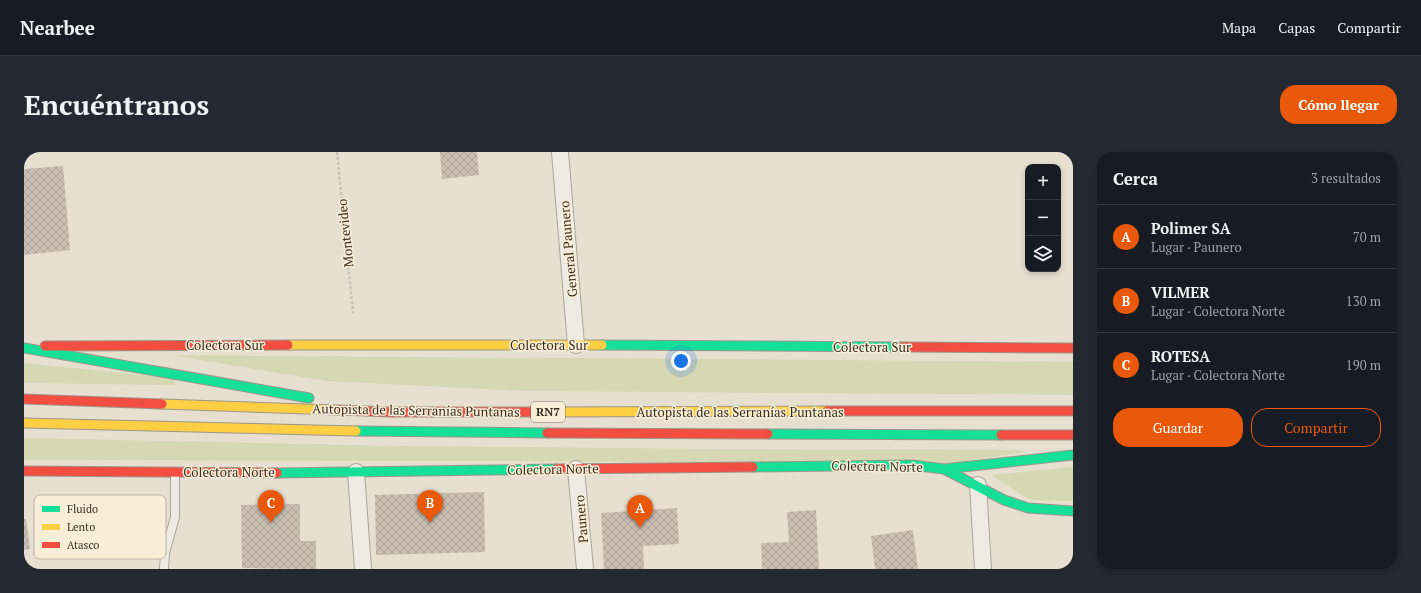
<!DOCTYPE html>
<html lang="es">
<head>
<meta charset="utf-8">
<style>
	body { margin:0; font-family:"PT Serif",serif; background:#242831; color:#f1f3f6 }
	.controls { position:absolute; right:12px; top:12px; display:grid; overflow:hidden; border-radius:8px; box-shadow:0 2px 6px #0003 }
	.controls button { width:36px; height:36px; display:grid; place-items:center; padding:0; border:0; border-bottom:1px solid #363941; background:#171b24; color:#f1f3f6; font:20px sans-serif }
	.you { position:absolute; left:657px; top:209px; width:14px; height:14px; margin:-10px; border:3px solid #fff; border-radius:50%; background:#1a73e8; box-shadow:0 0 0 6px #1a73e833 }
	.badge { display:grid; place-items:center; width:26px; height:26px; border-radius:50%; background:#ea580c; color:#fff; font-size:13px; font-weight:700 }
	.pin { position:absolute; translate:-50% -33px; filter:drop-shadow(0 1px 2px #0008) }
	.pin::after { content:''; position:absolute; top:21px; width:14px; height:12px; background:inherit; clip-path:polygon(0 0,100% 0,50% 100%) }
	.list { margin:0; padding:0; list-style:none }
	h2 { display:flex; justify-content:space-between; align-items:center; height:52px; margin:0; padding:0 16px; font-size:17px }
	h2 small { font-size:13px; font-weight:400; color:#9ea1a6 }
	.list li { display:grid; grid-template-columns:26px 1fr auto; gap:12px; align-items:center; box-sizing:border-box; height:64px; padding:0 16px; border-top:1px solid #363941 }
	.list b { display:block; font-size:15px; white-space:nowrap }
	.list p { margin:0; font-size:13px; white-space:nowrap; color:#9ea1a6 }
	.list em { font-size:13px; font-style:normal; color:#9ea1a6 }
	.actions { display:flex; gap:8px; padding:12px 16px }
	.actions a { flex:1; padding:9px 0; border:1px solid #ea580c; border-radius:16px; text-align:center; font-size:14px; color:#ea580c }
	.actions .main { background:#ea580c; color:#fff }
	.icon { flex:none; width:22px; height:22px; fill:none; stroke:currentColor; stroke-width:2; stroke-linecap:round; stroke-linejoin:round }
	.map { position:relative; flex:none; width:1049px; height:417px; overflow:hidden; border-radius:16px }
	header { display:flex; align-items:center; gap:24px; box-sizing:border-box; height:56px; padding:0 20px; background:#171b24; border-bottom:1px solid #363941 }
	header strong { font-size:19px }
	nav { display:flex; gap:22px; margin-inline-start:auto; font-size:14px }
	.intro { display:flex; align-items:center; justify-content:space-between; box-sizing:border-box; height:96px; padding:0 24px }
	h1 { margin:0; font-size:28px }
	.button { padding:10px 18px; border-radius:16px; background:#ea580c; color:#fff; font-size:14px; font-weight:700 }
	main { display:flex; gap:24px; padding:0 24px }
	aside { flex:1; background:#171b24; border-radius:16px; box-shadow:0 2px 6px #0003 }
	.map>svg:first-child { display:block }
	.green { fill:#d6d7b3 }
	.building { fill:url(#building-cross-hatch) }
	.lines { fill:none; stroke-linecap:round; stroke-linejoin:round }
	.lane-casing { stroke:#ada599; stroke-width:10 }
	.street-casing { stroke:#ada599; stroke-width:18 }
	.fast-casing { stroke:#9c958a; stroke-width:11 }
	.slow-casing { stroke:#9c958a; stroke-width:11 }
	.jam-casing { stroke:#9c958a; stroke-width:11 }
	.path { stroke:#c8c2b9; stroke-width:2.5; stroke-dasharray:3 2; stroke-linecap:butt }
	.lane { stroke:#efebe3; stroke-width:8 }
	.street { stroke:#efebe3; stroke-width:16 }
	.fast { stroke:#16e098; stroke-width:9 }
	.slow { stroke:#ffcf43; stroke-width:9 }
	.jam { stroke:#f24e42; stroke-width:9 }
	.labels { text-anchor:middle; stroke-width:3; stroke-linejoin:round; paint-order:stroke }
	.shield { fill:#f7eed8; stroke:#756857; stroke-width:1 }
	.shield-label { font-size:12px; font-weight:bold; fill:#3d2e20 }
	.street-label { font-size:13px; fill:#3d2e20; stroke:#f7eed8 }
	.key { fill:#f7eed8; stroke:#bfb4a1; stroke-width:1 }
	.key-label { font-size:11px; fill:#3d2e20 }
</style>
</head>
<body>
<header>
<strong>Nearbee</strong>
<nav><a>Mapa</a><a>Capas</a><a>Compartir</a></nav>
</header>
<div class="intro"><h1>Encuéntranos</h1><a class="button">Cómo llegar</a></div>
<main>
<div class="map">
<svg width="1049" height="417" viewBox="0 0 1049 417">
	<defs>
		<pattern id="building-cross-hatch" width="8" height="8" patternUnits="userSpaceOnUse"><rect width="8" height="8" fill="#cbbfb2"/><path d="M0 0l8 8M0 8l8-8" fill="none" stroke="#afa499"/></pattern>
	</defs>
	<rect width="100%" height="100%" fill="#e7e0d1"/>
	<path class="green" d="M146,203L1049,210V243L499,239L303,229Z
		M0,211L150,226L151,233L0,231Z
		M0,286L376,294L694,297L994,298L1000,300L924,312L503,309L0,308Z
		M1049,315V349L1006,348L967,323Z"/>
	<path class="building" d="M416,0H453L455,23L418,27Z
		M39,14L46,98L0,103V17Z
		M460,340L461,400L352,403L351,343Z
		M276,352V389H292V417L218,416L217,353Z
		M653,356L655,392L619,394L620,417H580L577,361Z
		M792,358L795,417H738L737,391L765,390L763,360Z
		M0,367H2L6,397L0,398Z
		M889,378L894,417H851L847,384Z"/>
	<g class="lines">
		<g class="lane-casing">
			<path id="lane" d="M140,417L141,401L151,365V321"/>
		</g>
		<g class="street-casing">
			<path id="street" d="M536,0L552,193
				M552,317L561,417
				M332,320L339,417
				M954,333L959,417"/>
		</g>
		<g class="fast-casing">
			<path id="fast" d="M578,193L878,195
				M0,196L285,246
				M332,279L523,281
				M744,282L977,283
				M729,315L888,313L920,317L980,348L1004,356L1049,359
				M920,317L1049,303
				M253,321L532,317"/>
		</g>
		<g class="slow-casing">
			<path id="slow" d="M264,193H578
				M138,252L314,258
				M521,260L803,259
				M0,271L332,279"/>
		</g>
		<g class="jam-casing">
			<path id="jam" d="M21,194L264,193
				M878,195L1049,196
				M0,247L138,252
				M314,258L367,260H521
				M803,259H1049
				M523,281L744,282
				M977,283H1049
				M532,317L729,315
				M0,319L253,321"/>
		</g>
		<path class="path" d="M313,0L329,161"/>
		<use href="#lane" class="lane"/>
		<use href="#street" class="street"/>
		<use href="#fast" class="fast"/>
		<use href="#slow" class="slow"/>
		<use href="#jam" class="jam"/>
	</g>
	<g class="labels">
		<rect class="shield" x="507" y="250" width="34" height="20" rx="3"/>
		<g class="shield-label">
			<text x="524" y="264">RN7</text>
		</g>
		<g class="street-label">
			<text transform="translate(321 81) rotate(-96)" y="5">Montevideo</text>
			<text transform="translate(544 97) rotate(-95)" y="5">General Paunero</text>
			<text x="201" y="198">Colectora Sur</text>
			<text x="525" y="198">Colectora Sur</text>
			<text x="848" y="200">Colectora Sur</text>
			<text transform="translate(392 258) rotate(1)" y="5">Autopista de las Serranías Puntanas</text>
			<text x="716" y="265">Autopista de las Serranías Puntanas</text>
			<text transform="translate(853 314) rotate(1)" y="5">Colectora Norte</text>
			<text transform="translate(529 317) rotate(-1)" y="5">Colectora Norte</text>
			<text x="205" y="325">Colectora Norte</text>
			<text transform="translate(557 367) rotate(-95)" y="5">Paunero</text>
		</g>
	</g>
	<rect x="10" y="343" width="132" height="64" rx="6" class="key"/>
	<rect x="18" y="354" width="18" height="6" fill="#16e098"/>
	<rect x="18" y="372" width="18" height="6" fill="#ffcf43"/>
	<rect x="18" y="390" width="18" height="6" fill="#f24e42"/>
	<g class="key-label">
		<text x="43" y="361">Fluido</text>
		<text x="43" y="379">Lento</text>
		<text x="43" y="397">Atasco</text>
	</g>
</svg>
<div class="controls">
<button>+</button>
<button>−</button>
<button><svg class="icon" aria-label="layers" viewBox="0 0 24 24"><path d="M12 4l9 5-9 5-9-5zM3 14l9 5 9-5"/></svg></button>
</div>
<div class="you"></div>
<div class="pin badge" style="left:616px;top:376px">A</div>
<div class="pin badge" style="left:406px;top:371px">B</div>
<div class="pin badge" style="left:247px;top:371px">C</div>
</div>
<aside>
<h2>Cerca<small>3 resultados</small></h2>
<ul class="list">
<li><span class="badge">A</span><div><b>Polimer SA</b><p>Lugar · Paunero</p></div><em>70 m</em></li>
<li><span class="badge">B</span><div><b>VILMER</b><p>Lugar · Colectora Norte</p></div><em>130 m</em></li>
<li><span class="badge">C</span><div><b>ROTESA</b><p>Lugar · Colectora Norte</p></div><em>190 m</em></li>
</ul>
<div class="actions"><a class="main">Guardar</a><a>Compartir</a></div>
</aside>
</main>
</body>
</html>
